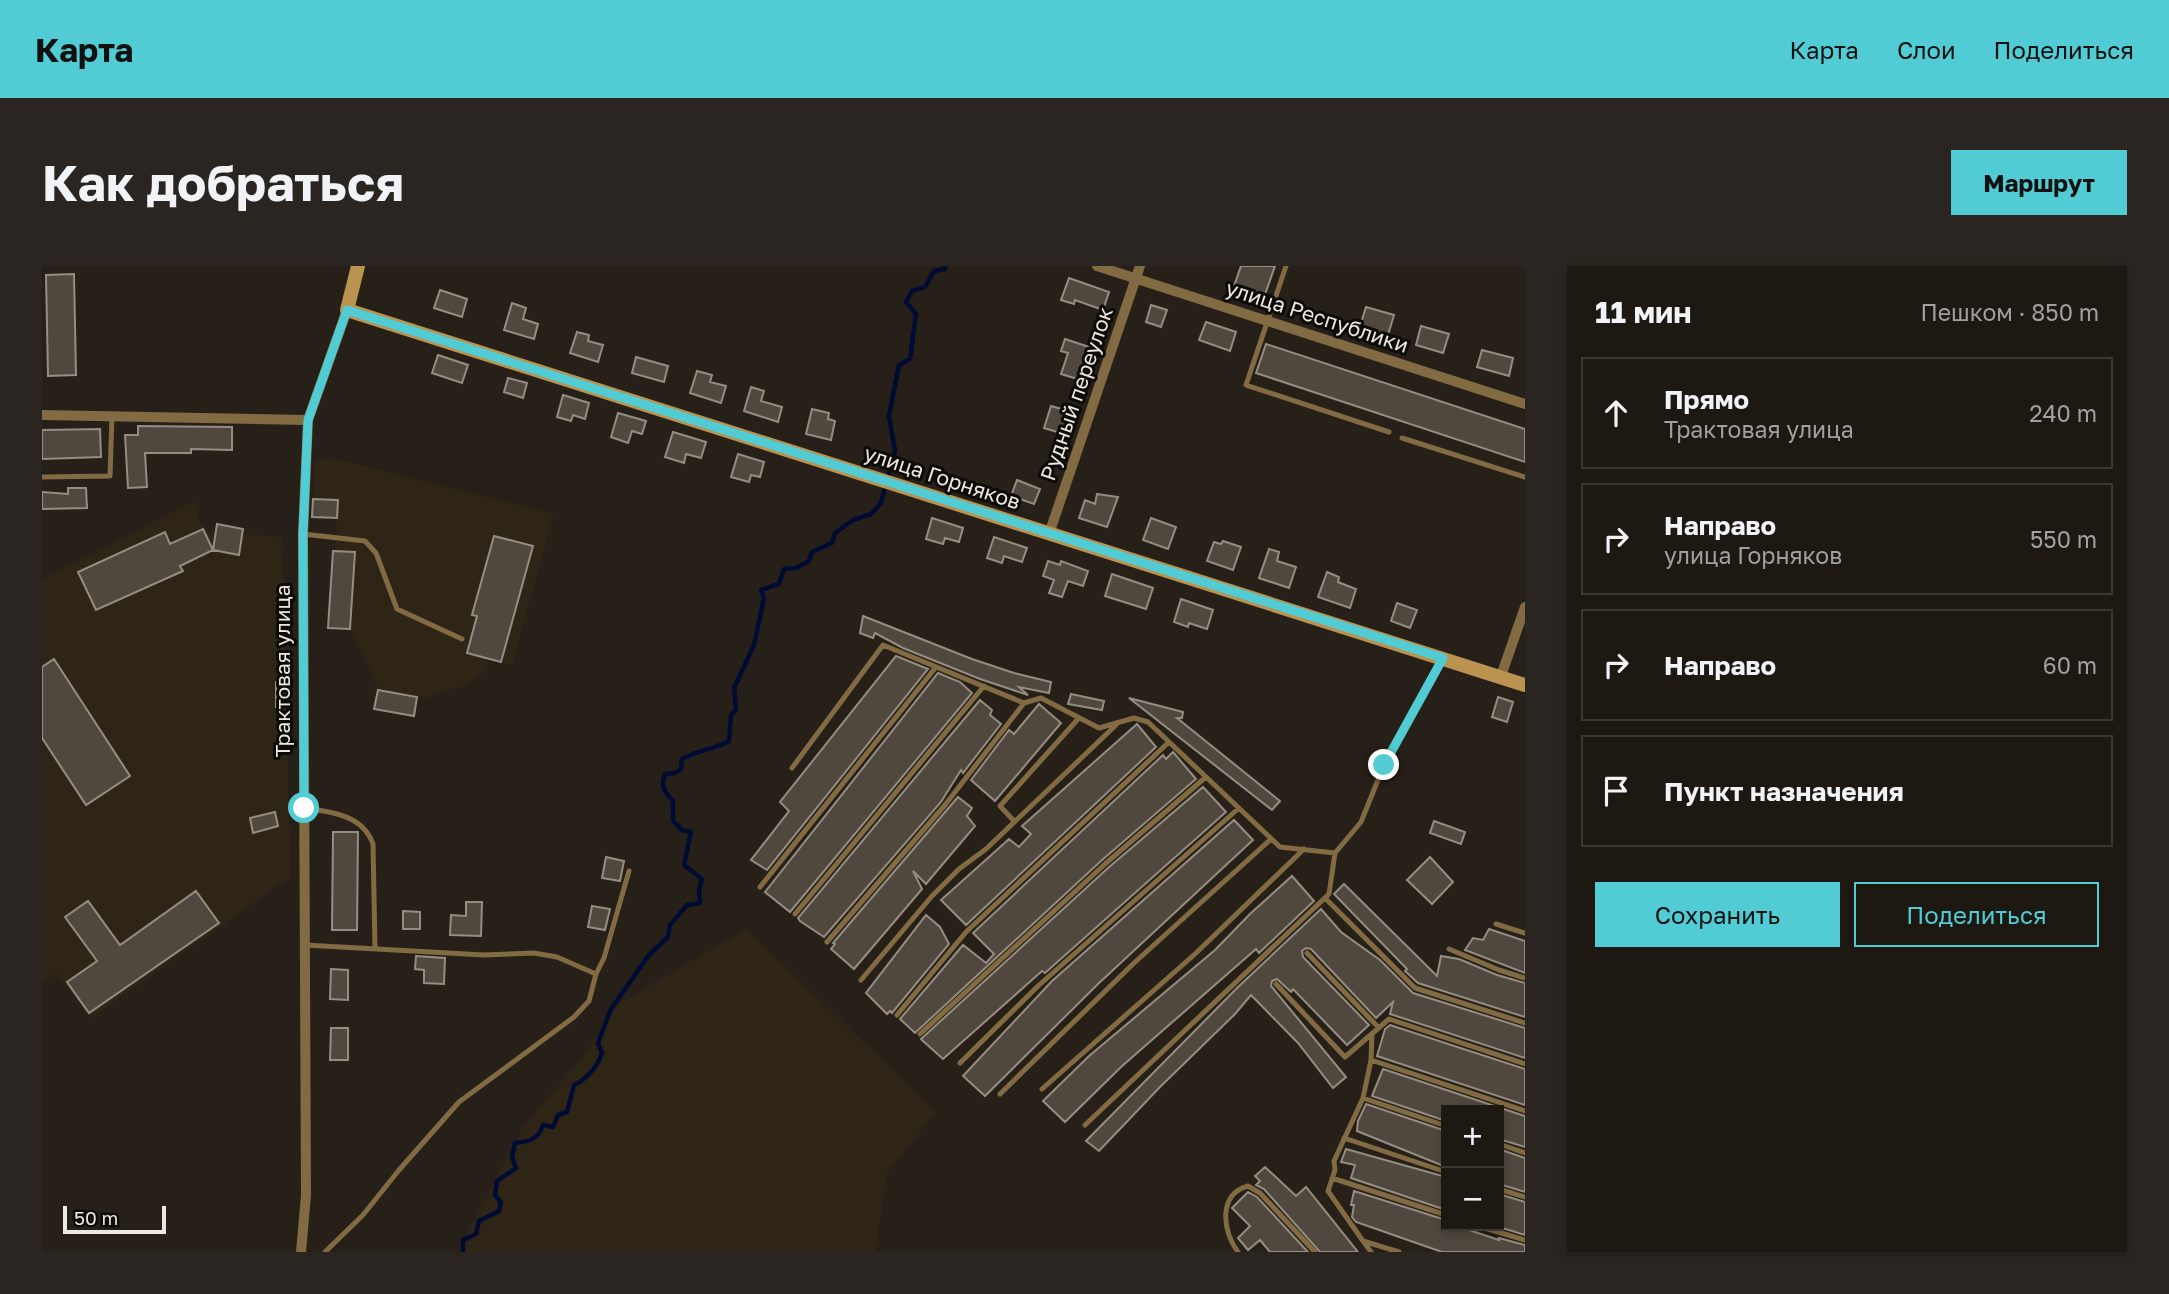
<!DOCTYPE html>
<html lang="ru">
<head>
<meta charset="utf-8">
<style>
	body { margin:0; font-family:"Golos Text",sans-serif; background:#2a2520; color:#f1f3f6 }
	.controls { position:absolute; right:21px; bottom:21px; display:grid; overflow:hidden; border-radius:0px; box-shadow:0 4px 10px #0003 }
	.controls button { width:63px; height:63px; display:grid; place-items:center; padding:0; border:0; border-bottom:2px solid #3b3732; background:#1d1812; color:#f1f3f6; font:35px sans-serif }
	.scale { position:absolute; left:21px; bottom:18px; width:103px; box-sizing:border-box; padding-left:7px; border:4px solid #ece7e1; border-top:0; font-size:19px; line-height:24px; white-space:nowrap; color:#ece7e1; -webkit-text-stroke:5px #0d0b07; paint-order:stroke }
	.stop { position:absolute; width:21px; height:21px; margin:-16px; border:5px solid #51ccd4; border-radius:50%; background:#fff }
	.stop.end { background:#51ccd4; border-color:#fff; box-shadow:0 2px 7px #0008 }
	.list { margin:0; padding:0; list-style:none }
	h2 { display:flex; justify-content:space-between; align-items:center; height:91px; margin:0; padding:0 28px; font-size:30px }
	h2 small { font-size:23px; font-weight:400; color:#a0a09f }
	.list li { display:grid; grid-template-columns:46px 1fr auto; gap:21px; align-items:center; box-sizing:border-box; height:112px; margin:0 14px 14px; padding:0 14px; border:2px solid #3b3732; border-radius:0px }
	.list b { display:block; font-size:26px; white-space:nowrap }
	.list p { margin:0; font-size:23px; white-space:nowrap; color:#a0a09f }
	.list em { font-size:23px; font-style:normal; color:#a0a09f }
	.actions { display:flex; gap:14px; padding:21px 28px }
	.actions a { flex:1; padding:16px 0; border:2px solid #51ccd4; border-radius:0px; text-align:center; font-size:24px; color:#51ccd4 }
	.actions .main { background:#51ccd4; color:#111 }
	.icon { flex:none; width:38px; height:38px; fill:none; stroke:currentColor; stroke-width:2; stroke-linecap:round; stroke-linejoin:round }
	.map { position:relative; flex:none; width:1483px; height:986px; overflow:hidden; border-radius:0px }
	header { display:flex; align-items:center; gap:42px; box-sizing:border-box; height:98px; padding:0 35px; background:#51ccd4; color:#111 }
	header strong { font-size:33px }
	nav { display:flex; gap:38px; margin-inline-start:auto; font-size:24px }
	.intro { display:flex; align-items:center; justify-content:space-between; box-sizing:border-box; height:168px; padding:0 42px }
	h1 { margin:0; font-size:49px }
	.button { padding:18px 32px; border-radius:0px; background:#51ccd4; color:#111; font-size:24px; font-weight:700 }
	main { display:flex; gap:42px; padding:0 42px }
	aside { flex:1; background:#1d1812; border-radius:0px; box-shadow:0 4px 10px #0003 }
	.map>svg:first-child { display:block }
	.built { fill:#2f2517 }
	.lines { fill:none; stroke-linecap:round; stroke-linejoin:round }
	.stream { stroke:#000b33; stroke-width:4.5 }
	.building { fill:#50483f; stroke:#968d82; stroke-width:2 }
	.lane { stroke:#826a42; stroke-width:5 }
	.street { stroke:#826a42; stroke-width:10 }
	.secondary { stroke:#ba9351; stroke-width:14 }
	.route { stroke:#51ccd4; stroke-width:9 }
	.labels { text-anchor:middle; stroke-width:6; stroke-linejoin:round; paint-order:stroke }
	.street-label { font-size:21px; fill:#ece7e1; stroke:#0d0b07 }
</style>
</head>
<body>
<header>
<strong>Карта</strong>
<nav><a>Карта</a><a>Слои</a><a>Поделиться</a></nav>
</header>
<div class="intro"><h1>Как добраться</h1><a class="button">Маршрут</a></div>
<main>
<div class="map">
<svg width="1483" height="986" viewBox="0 0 1483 986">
	<rect width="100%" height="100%" fill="#272018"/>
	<path class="built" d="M273,193L297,194L512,248L470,399L445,393L440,409L415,423L407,422L386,432L376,431L372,450L332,443L336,423L330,407L308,363L286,362L295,252L270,251Z
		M153,235L158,257L167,266L241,271L248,611L48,753L15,707L0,717V313Z
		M704,663L894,846L844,909L834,986H416L481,861L547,784L573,740Z"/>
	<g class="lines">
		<path class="stream" d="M421,986V974L434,968L437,955L457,945L459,936L453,929L455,915L474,902L470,891L473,877C487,876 497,873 501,859L511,861L516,849L525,846L532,819C545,813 556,800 560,787L556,777L569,743L607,689L626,671L628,659L645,639L658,637L657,623L660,613L642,599L649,566L640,564L631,555V535C622,526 618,520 623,508L633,507L639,503L640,493C655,484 672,484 687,475L689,449L694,444L692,422L712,379L722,332L719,324L737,318L742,303L754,302L767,295L770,286L790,277L793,267L811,254L829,248L839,237L853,185L847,150L857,99L868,93L874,48L864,36L870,25L883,21L892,5L903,3V0"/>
	</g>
	<path class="building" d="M1199,0H1233L1220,37L1190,26Z
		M32,8L34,109L6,110L4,9Z
		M1027,12L1067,26L1061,44L1033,34L1032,38L1019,34Z
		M398,24L425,33L420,51L392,42Z
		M470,37L484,42L481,53L496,58L492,73L462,64Z
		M1109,39L1125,44L1119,61L1104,56Z
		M1324,41L1352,49L1346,69L1318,60Z
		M1164,56L1194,66L1188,85L1157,74Z
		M1379,60L1407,68L1401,87L1374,79Z
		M535,66L547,69L546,75L561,79L556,96L528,87Z
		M1023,73L1050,82L1039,114L1019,108L1026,87L1019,85Z
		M1224,78L1483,163V196L1214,107Z
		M1440,84L1471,92L1467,110L1435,101Z
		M396,89L426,99L420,117L390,107Z
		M594,91L626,100L622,116L590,107Z
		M655,105L670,109L668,116L684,120L679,137L648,127Z
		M466,112L485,117L481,132L462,126Z
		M709,121L722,125L719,135L740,141L736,156L702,145Z
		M521,129L547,137L543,153L531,149L529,155L515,151Z
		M1009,140L1030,146L1022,168L1002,162Z
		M770,143L787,147L786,153L793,155L789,174L764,168Z
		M576,147L604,155L600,168L590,165L586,177L569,171Z
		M96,160L190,161V184L149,183V187H103L105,221L86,222L83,169H96Z
		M58,163L59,191L0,193V164Z
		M631,166L664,176L659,192L644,188L642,197L623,191Z
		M696,188L722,196L718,211L709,209L707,216L689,211Z
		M975,214L998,223L992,238L969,230Z
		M26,222H44L45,242L0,243V226L26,228Z
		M1055,228L1076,231L1065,261L1037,252L1043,234L1053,238Z
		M271,233L296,234L295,252L270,251Z
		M890,252L921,262L917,276L903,272L901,278L884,273Z
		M1109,252L1134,261L1126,283L1101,274Z
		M175,258L201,263L197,289L171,284Z
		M161,263L171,284L138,300L141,305L54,344L36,306L123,266L128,278Z
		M452,270L491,280L459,396L425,387L435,350L430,349Z
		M952,271L985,282L980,296L962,290L960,297L945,292Z
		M1181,275L1199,281L1191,304L1165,295L1172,276L1179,278Z
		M1227,283L1237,286L1235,295L1254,301L1247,322L1217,312Z
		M291,285L313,286L308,363L286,362Z
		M1006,295L1018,299L1019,295L1046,305L1041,320L1026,315L1020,331L1007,327L1012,314L1001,310Z
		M1285,306L1297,311L1296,316L1314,323L1308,342L1276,331Z
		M1070,308L1111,322L1104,343L1063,330Z
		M1139,333L1171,344L1165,363L1147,357L1146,361L1132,356Z
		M1355,337L1375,344L1368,362L1349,355Z
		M821,350L930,393L972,407L1009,416L1007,427L977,421L986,429L938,413L861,382L833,367L831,372L818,367Z
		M854,390L886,403L725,604L709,594L747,545L738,536Z
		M12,393L88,510L44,539L0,472V401Z
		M896,407L918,416L930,427L748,646L723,626Z
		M245,415V441H234V416Z
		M336,424L375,431L372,450L332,443Z
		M1029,428L1062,435L1060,444L1026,438Z
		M1456,431L1471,436L1465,456L1450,451Z
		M1087,432L1141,446L1140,452H1135L1238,535L1230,544Z
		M938,434L950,444L948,449L959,458L921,507L919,504L899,536L782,671L758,655L756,652Z
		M997,438L1019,457L953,535L929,514L967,464L972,468Z
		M1095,458L1114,481L924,659L899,634L967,573L977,581L989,568L980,560Z
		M1131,486L1154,513L1060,594L873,767L858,753L921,679L944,697L952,688L931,667L1121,489L1124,493Z
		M1161,521L1184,546L1003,707L1000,705L901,793L881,775L879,773L1066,602Z
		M916,531L930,542L925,550L933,560L884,618L871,605L880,623L812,703L789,683L793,678L791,677Z
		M233,546L236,560L211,567L208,552Z
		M1192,554L1211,574L1056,718L943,830L921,810L1010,715Z
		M1392,555L1423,566L1419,578L1388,567Z
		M291,566H316L315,664H290Z
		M564,591L582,595L578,615L560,612Z
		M1388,591L1411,616L1390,638L1365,614Z
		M1250,610L1272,635L1217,687L1214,683L1079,801L1023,856L1001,835L1047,790L1173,684L1209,647Z
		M1302,618L1395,710L1399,690L1417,693L1455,709L1483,717V751L1376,717L1363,705L1365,703L1292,628Z
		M154,625L177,657L47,747L25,716L55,695L23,651L46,635L78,679Z
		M424,636H440L439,670L408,669L409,649L424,650Z
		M550,640L568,643L563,664L546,661Z
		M1279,643L1299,666L1338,694L1371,727L1483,762V792L1348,748L1351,736L1334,752L1269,683L1264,682L1260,685L1261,691L1327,759L1305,779L1251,723L1249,726L1235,713L1230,715L1229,720L1304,811L1291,822L1256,777L1209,729L1193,748L1118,821L1057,885L1044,875L1195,722Z
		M361,645L378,646V663H361Z
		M884,649L898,661L907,678L850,747L848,745L845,748L824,727Z
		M1447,663L1483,675V707L1423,684L1431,672L1441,674Z
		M374,690L403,692L402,718L382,717V704L373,703Z
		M289,703L306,704V734L288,733Z
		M1348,759L1483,803V839L1335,790L1343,763Z
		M289,762H306V794H288Z
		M1341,803L1483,850V881L1457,873V844H1404V855L1330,830Z
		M1324,838L1404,865V901L1315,865L1316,855Z
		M1304,883L1404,911V944L1309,912L1313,899L1299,896Z
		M1457,883L1483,892V926L1457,918Z
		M1223,901L1254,930L1264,921L1316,986H1278L1222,923L1214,919L1218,915L1213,910Z
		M1312,925L1404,954V960H1415L1457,974V972L1483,979V986H1400L1320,958L1314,956L1310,951L1312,939H1309Z
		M1206,926L1215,931L1266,986H1228L1218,974L1206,984L1196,972L1208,960L1190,942Z
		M1457,928L1483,936V969L1457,961Z"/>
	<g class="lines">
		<path class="lane" d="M1244,0L1204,119L1347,166
			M1360,172L1483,211
			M0,211L68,210L70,150
			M261,268L323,275L334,287L355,343L420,373
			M750,502L841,379L982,437L999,432L1057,462L1092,452L1106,456L1238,581L1293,587
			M262,542C290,546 321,549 331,578L333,682
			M972,555L958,540L1036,453
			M718,621L894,401
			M1283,632L1373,722L1483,757
			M753,648L942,420
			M1454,658L1483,667
			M785,676L903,539L982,437
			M263,679L442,689L492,687L515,691L554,708L547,735L532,751L417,836L357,904L321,949L283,986
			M1407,683L1457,704L1483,712
			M1265,687L1337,762
			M554,708L562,692L587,605
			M819,714L890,630L917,603L944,583L1074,459
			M1234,718L1303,791L1347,753L1483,798
			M855,749L924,666L1127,476
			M878,768L1063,598L1164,511
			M1330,768L1329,794L1321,832L1292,895L1293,904L1286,925L1321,975L1357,986
			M1329,794L1483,845
			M918,797L996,720L1197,542
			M1000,823L1153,688L1262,583
			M958,828L1092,697L1229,573
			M1321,832L1404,860
			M1043,859L1287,628L1293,587L1319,556L1342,499L1400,395
			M1302,872L1404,906
			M1457,878L1483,887
			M1290,912L1404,949
			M1457,923L1483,931
			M1436,960L1483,974
			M1321,975L1329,986
			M1196,986C1181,967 1175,928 1206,920L1218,927L1273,986"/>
		<path class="street" d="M1055,0L1483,138
			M0,149L266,154
			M1007,268L1098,0
			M1459,410L1483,341
			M259,986L264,929L261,268L266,154L305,44"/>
		<path class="secondary" d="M316,0L305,44L1483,419"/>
	</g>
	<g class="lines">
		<path class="route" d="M262,542L261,268L266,154L305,44L1401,392L1342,499"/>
	</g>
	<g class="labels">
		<g class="street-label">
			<text transform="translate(1275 51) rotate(18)" y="7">улица Республики</text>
			<text transform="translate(1035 128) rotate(-71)" y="7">Рудный переулок</text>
			<text transform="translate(900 212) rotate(18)" y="7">улица Горняков</text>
			<text transform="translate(241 405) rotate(-90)" y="7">Трактовая улица</text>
		</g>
	</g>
</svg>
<div class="controls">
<button>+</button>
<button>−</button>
</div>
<div class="scale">50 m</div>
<div class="stop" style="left:262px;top:542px"></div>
<div class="stop end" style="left:1342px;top:499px"></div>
</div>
<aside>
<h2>11 мин<small>Пешком · 850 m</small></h2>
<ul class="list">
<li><svg class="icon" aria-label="ahead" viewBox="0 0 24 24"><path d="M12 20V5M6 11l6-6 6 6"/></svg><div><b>Прямо</b><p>Трактовая улица</p></div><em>240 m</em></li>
<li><svg class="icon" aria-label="right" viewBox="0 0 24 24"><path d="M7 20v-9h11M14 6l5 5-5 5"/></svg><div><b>Направо</b><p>улица Горняков</p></div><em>550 m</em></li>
<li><svg class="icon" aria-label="right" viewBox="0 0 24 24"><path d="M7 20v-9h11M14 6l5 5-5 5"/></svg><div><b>Направо</b></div><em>60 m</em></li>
<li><svg class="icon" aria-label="arrive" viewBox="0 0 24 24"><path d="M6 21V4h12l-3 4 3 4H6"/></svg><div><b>Пункт назначения</b></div></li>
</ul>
<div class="actions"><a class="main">Сохранить</a><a>Поделиться</a></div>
</aside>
</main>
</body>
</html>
